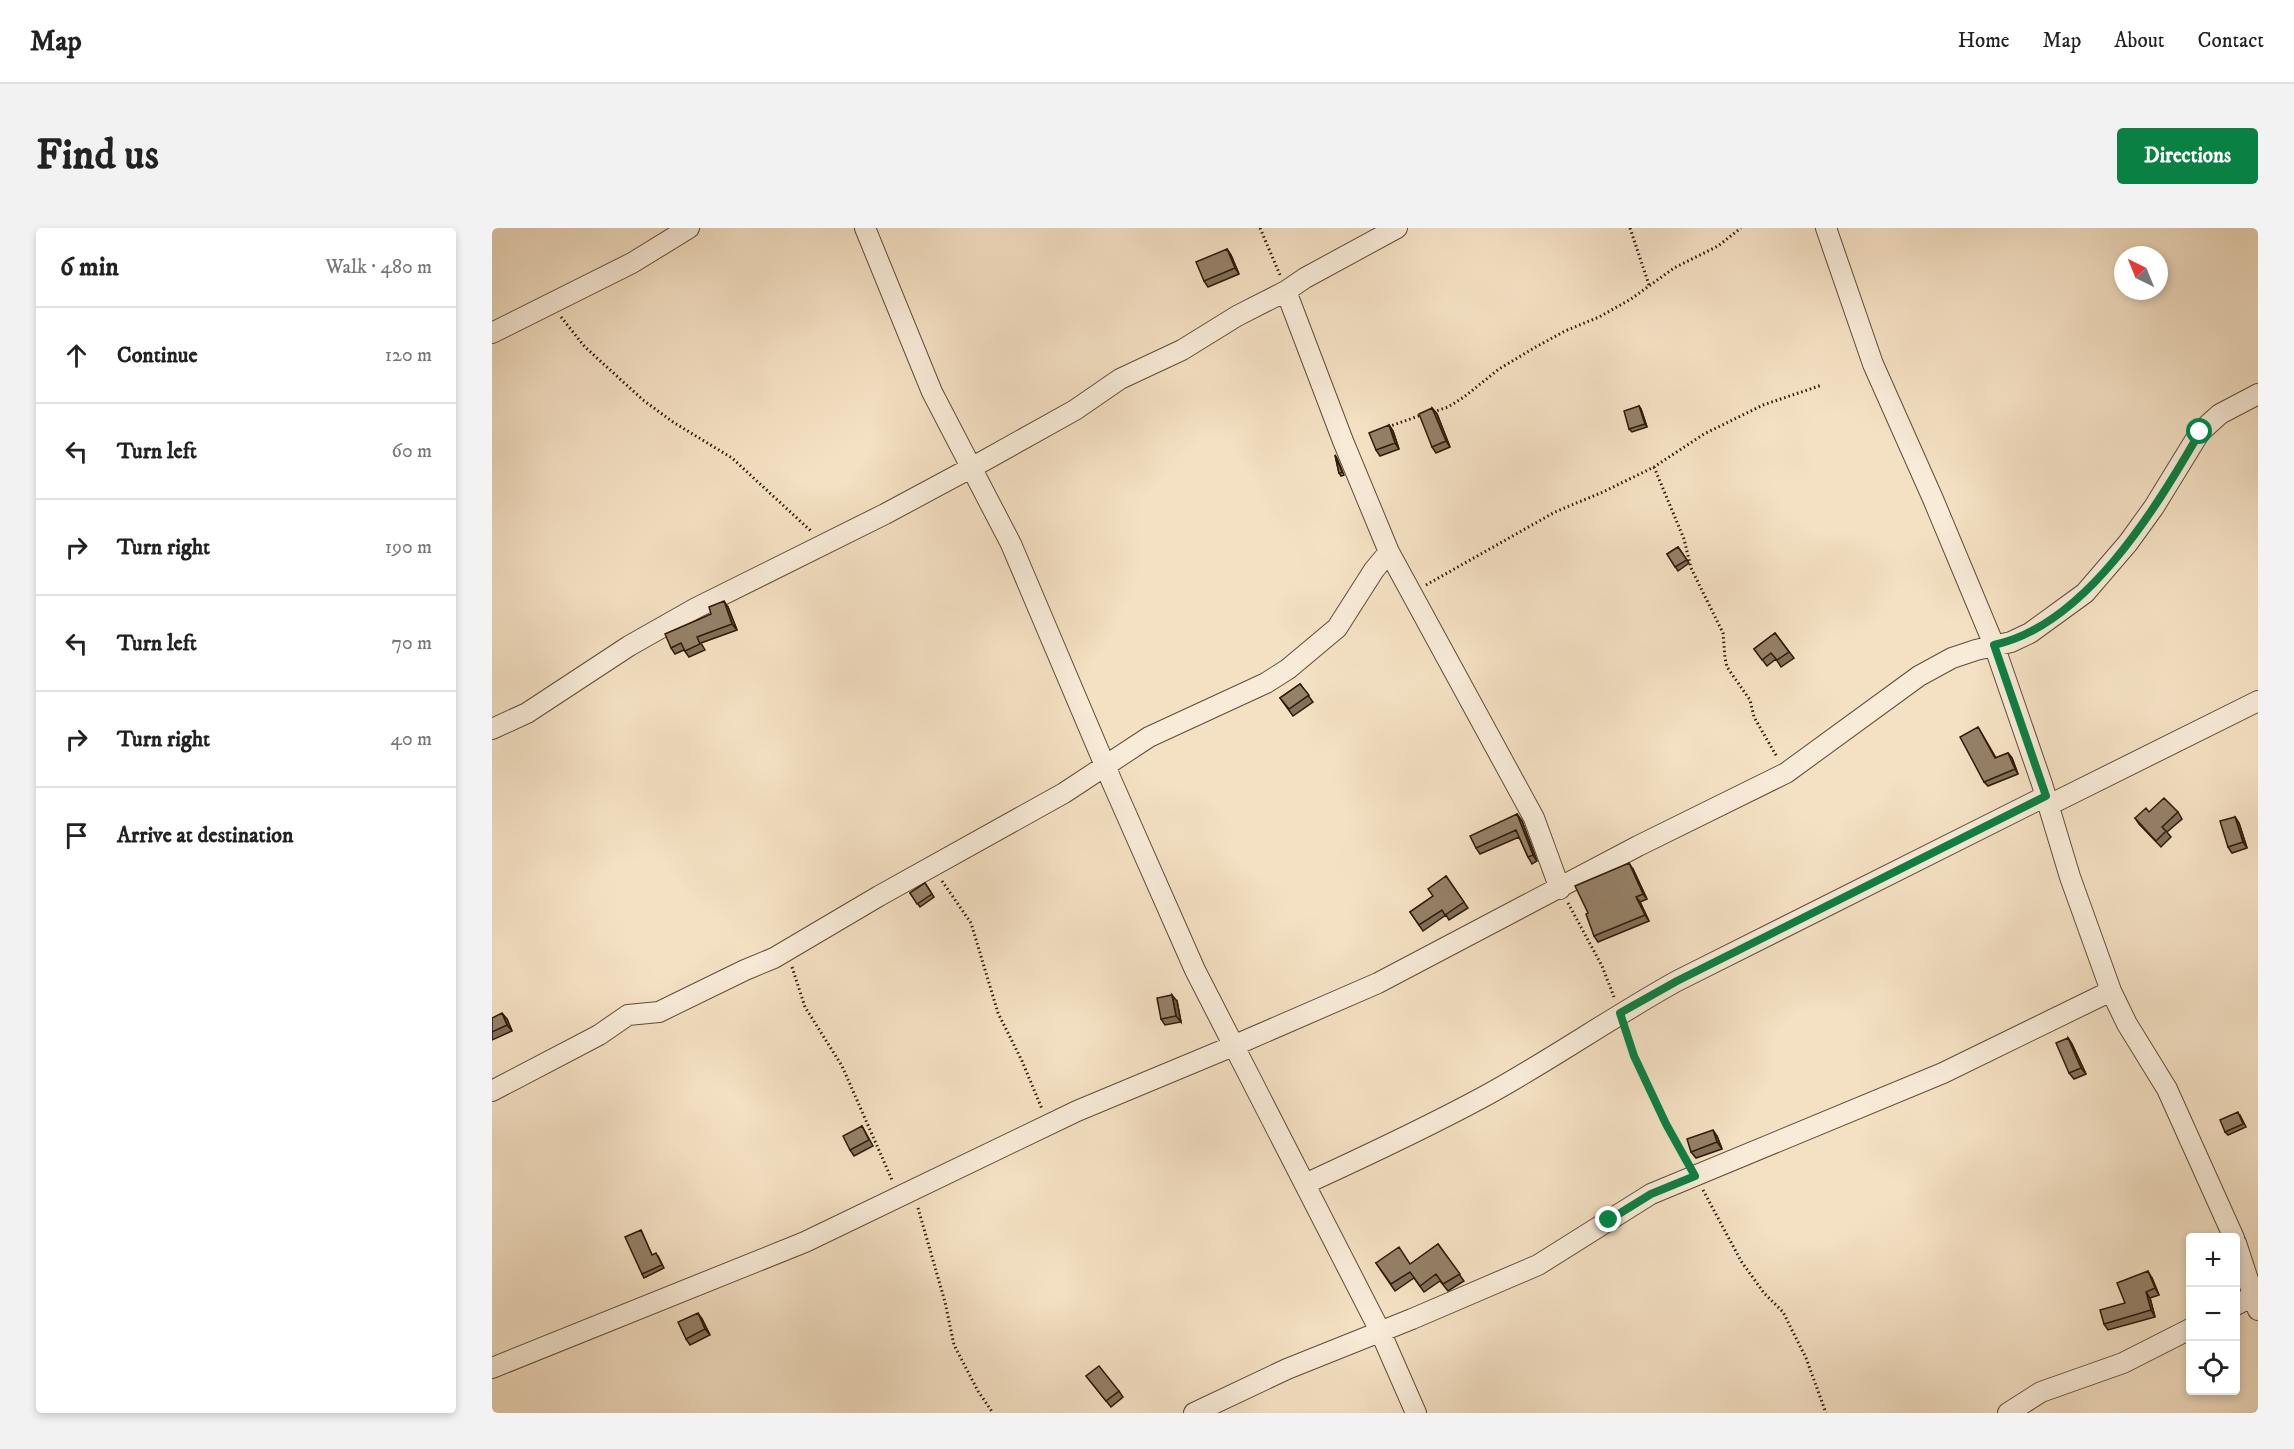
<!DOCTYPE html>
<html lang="en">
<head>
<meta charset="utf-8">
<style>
	body { margin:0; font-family:"IM FELL DW Pica",serif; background:#f2f2f2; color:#222 }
	.controls { position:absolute; right:18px; bottom:18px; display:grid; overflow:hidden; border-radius:6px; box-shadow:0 3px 9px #0003 }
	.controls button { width:54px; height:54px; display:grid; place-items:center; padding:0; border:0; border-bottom:2px solid #e0e0e0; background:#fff; color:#222; font:30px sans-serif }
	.compass { position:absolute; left:1622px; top:18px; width:54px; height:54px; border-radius:50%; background:#fff; box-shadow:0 3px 9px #0003; rotate:317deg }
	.stop { position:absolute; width:18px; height:18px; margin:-14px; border:4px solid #0b8043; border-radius:50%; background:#fff }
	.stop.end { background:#0b8043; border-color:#fff; box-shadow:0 2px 6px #0008 }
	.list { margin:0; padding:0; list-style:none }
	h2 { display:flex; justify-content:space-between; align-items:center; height:78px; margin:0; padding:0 24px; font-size:26px }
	h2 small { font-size:20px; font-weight:400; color:#767676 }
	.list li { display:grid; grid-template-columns:39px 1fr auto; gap:18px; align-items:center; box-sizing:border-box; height:96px; padding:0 24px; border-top:2px solid #e0e0e0 }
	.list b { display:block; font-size:22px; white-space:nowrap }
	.list em { font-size:20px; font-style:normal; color:#767676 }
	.icon { flex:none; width:33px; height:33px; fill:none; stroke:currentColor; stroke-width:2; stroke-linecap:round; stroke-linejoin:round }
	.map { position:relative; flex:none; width:1766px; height:1185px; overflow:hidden; border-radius:6px }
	header { display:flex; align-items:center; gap:36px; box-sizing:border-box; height:84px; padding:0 30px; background:#fff; border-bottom:2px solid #e0e0e0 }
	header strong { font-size:28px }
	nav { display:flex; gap:33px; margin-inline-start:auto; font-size:21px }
	.intro { display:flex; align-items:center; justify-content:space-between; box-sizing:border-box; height:144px; padding:0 36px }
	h1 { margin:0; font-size:42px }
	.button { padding:15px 27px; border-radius:6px; background:#0b8043; color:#fff; font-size:21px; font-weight:700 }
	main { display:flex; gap:36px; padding:0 36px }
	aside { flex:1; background:#fff; border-radius:6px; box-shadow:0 3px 9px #0003 }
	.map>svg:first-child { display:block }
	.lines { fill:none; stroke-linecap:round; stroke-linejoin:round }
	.minor-casing { stroke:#604c37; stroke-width:22 }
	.path { stroke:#2f1a08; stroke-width:3; stroke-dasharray:1.5 3; stroke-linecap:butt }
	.minor { stroke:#f8ebd8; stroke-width:20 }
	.wall { fill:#806f5a; stroke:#2f1a08; stroke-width:1.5 }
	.shaded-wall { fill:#685a4a; stroke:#2f1a08; stroke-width:1.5 }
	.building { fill:#958169; stroke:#2f1a08; stroke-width:1.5 }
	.route { stroke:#0b8043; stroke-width:8 }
</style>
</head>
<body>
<header>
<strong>Map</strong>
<nav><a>Home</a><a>Map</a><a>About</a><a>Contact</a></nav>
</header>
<div class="intro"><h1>Find us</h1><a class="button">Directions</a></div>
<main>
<aside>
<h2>6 min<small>Walk · 480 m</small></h2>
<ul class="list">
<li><svg class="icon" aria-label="ahead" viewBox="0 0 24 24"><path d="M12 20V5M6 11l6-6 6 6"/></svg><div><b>Continue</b></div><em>120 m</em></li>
<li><svg class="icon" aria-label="left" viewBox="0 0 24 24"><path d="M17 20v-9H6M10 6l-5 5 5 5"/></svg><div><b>Turn left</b></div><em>60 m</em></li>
<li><svg class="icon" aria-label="right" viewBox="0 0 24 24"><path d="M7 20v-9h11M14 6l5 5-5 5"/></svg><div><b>Turn right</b></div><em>190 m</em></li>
<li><svg class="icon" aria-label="left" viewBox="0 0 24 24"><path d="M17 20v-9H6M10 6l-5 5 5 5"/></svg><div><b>Turn left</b></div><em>70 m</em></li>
<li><svg class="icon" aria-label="right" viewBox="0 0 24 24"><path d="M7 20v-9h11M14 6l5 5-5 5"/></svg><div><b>Turn right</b></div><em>40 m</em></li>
<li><svg class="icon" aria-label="arrive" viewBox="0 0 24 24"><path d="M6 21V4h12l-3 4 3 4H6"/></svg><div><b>Arrive at destination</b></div></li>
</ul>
</aside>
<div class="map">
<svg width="1766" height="1185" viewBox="0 0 1766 1185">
	<rect width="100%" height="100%" fill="#f4e0c3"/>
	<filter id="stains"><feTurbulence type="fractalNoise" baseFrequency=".00333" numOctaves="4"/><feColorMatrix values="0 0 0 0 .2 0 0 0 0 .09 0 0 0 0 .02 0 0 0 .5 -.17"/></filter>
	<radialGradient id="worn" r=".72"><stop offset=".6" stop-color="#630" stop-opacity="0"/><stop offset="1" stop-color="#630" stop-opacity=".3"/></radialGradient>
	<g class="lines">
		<g class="minor-casing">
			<path id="minor" d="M373,0L440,164L519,316L620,554L703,742L888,1103L924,1185
				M1334,0L1381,136L1441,271L1502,417L1550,556L1578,649L1619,763L1635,796L1675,861L1742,1010
				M794,63L851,213L897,324L1042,590L1068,661
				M0,105L140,35L197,0
				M0,501L35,485L137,418L204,380L393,286L488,235L583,182L628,151L690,122L745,88L794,63L813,50L905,0
				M1557,577L1766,473
				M0,863L107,807L136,787L167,784L253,742L282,730L387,668L572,565L657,509L774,455L796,441L845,400L882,342L897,324
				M813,956C874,928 934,900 993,868C1059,832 1120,789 1185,753L1554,568
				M1744,1015L1766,1082
				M1744,1077L1761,1068
				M0,1140L313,1014L585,883L741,818L886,755L1146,618L1294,545L1427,448L1460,430L1484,422L1519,414L1538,405L1593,365L1636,315L1662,279L1708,204L1728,186L1766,166
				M702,1185L795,1141L920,1091L1046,1037L1159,966L1451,845L1619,763
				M1516,1185L1549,1164L1631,1135L1698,1101"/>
		</g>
		<path class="path" d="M768,0L788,47
			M1138,0L1157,57
			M69,89L93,119L151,172L181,194L240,230L320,304
			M941,184L956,179L972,169L1007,141L1042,120L1073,103L1107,89L1139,71L1182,40L1226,18L1249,0
			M896,199L929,187
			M1162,239L1192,311L1199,340L1231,405L1233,430L1235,439L1258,472L1262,489L1285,529
			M934,357L1063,284L1111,264L1162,239L1212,206L1271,177L1330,157
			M450,653L479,695L506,785L530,833L550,881
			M1076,675L1110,738L1122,769
			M300,739L313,779L350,838L400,952
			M1134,803C1148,849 1172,890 1196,932
			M1211,962L1249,1033L1272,1065L1291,1084L1314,1130L1334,1185
			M426,980L453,1074L462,1117L486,1163L501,1185"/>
		<use href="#minor" class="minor"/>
	</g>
	<path class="wall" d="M735,21L739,27L747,46L716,59L712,53Z
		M1147,178L1149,181L1155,199L1140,204L1137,201Z
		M940,180L945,186L958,219L944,225L940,219Z
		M897,197L901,203L907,221L888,228L884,222Z
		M843,227L845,230L852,247L849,248L847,245Z
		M1186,319L1197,335L1186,343L1175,326Z
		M236,379L245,402L209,415L213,422L197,429L192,422L183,426L179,420Z
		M1283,405L1302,430L1289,439L1284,431L1275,438L1262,421Z
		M808,456L821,474L801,488L788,470Z
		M1486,499L1504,530L1516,525L1520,530L1526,546L1496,558L1492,554Z
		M1657,584H1686L1690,591L1675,604L1679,609L1669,619L1647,596L1643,590Z
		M1025,586L1030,593L1045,633L1040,636L1036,629L1027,609L988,626L984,620Z
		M1743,589L1747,595L1755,620L1740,625L1736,619Z
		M1141,641L1155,671L1148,674L1157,693L1106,714L1102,708L1096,685Z
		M954,648L976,680L957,692L954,687L931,703L918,684L941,668Z
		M433,655L442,669L428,679L418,665Z
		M685,773L689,794L673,797L669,791Z
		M0,790L15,791L20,803L0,812Z
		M1576,810L1580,816L1594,846L1582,851L1577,845Z
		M1748,887L1754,899L1736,907L1733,904Z
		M370,898L374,905L381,918L362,928L358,922Z
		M1225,908L1230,921L1204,930L1199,924Z
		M149,1002L160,1027L166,1028L172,1040L152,1050L150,1046Z
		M946,1016L972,1053L956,1063L948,1053L932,1064L922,1050L903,1063L884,1035L919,1036Z
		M1660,1050L1667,1067L1658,1070L1663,1089L1616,1102L1612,1096L1633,1075Z
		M210,1091L218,1107L198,1117L194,1111Z
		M594,1148L627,1163L631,1169L619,1179Z"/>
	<path class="shaded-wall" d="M735,21L739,27L747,46L743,40Z
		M1147,178L1149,181L1155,199L1153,196Z
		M940,180L945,186L958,219L954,213Z
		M897,197L901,203L907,221L903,215Z
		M232,373L236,379L245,402L240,396Z
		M1516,525L1520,530L1526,546L1523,541Z
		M1025,586L1030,593L1045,633L1041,627Z
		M1743,589L1747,595L1755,620L1751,614Z
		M1137,635L1141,641L1155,671L1151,666Z
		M1144,669L1148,674L1157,693L1153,687Z
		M680,767L685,773L689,794L684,788Z
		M10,785L15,791L20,803L15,797Z
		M1576,810L1580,816L1594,846L1589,840Z
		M1221,902L1225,908L1230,921L1225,914Z
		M1656,1043L1660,1050L1667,1067L1663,1060Z
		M1654,1064L1658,1070L1663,1089L1659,1082Z
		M206,1085L210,1091L218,1107L213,1101Z"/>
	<path class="building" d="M735,21L743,40L712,53L704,34Z
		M1147,178L1153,196L1137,201L1132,183Z
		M940,180L954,213L940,219L927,186Z
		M897,197L903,215L884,222L877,205Z
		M843,227L850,244L847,245Z
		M1186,319L1195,332L1183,339L1175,326Z
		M232,373L240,396L205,409L208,416L193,423L189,415L179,420L173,406L219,386L217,379Z
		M1283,405L1297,424L1285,432L1279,425L1270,432L1262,421Z
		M808,456L817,467L797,481L788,470Z
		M1486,499L1503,530L1516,525L1523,541L1492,554L1468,509Z
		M1672,570L1686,584L1670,599L1674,603L1664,613L1643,590L1654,580L1657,584Z
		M1025,586L1041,627L1036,629L1024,602L984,620L978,608Z
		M1743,589L1751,614L1736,619L1728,593Z
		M1137,635L1151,666L1144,669L1153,687L1102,708L1094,686L1096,685L1083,658Z
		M954,648L972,674L953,687L950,682L927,697L918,684L941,668L936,661Z
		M433,655L440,666L425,676L418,665Z
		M680,767L684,788L669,791L665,770Z
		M10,785L15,797L0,804V790Z
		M1576,810L1589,840L1577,845L1564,815Z
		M1746,884L1751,896L1733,904L1728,892Z
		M370,898L377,912L358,922L351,908Z
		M1221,902L1225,914L1199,924L1195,911Z
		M149,1002L160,1027L164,1025L170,1037L150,1046L133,1009Z
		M946,1016L968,1046L951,1056L944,1046L928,1058L918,1044L899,1056L884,1035L907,1019L918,1036Z
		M1656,1043L1663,1060L1654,1064L1659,1082L1612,1096L1608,1082L1633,1075L1625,1055Z
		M206,1085L213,1101L194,1111L186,1094Z
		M607,1138L627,1163L614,1173L594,1148Z"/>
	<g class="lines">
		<path class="route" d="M1117,992L1159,966L1203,948L1174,896L1142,828L1128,785L1185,753L1554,568L1502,417C1594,397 1664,280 1708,204"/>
	</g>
	<rect width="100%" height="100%" filter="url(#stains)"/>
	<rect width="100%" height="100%" fill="url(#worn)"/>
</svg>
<div class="controls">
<button>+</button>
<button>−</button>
<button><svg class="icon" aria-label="locate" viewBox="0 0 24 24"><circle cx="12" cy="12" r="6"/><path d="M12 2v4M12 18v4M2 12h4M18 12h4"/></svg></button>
</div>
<svg class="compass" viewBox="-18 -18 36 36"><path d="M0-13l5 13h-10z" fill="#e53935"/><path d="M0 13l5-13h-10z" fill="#767676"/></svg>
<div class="stop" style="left:1708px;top:204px"></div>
<div class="stop end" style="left:1117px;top:992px"></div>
</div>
</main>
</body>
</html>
